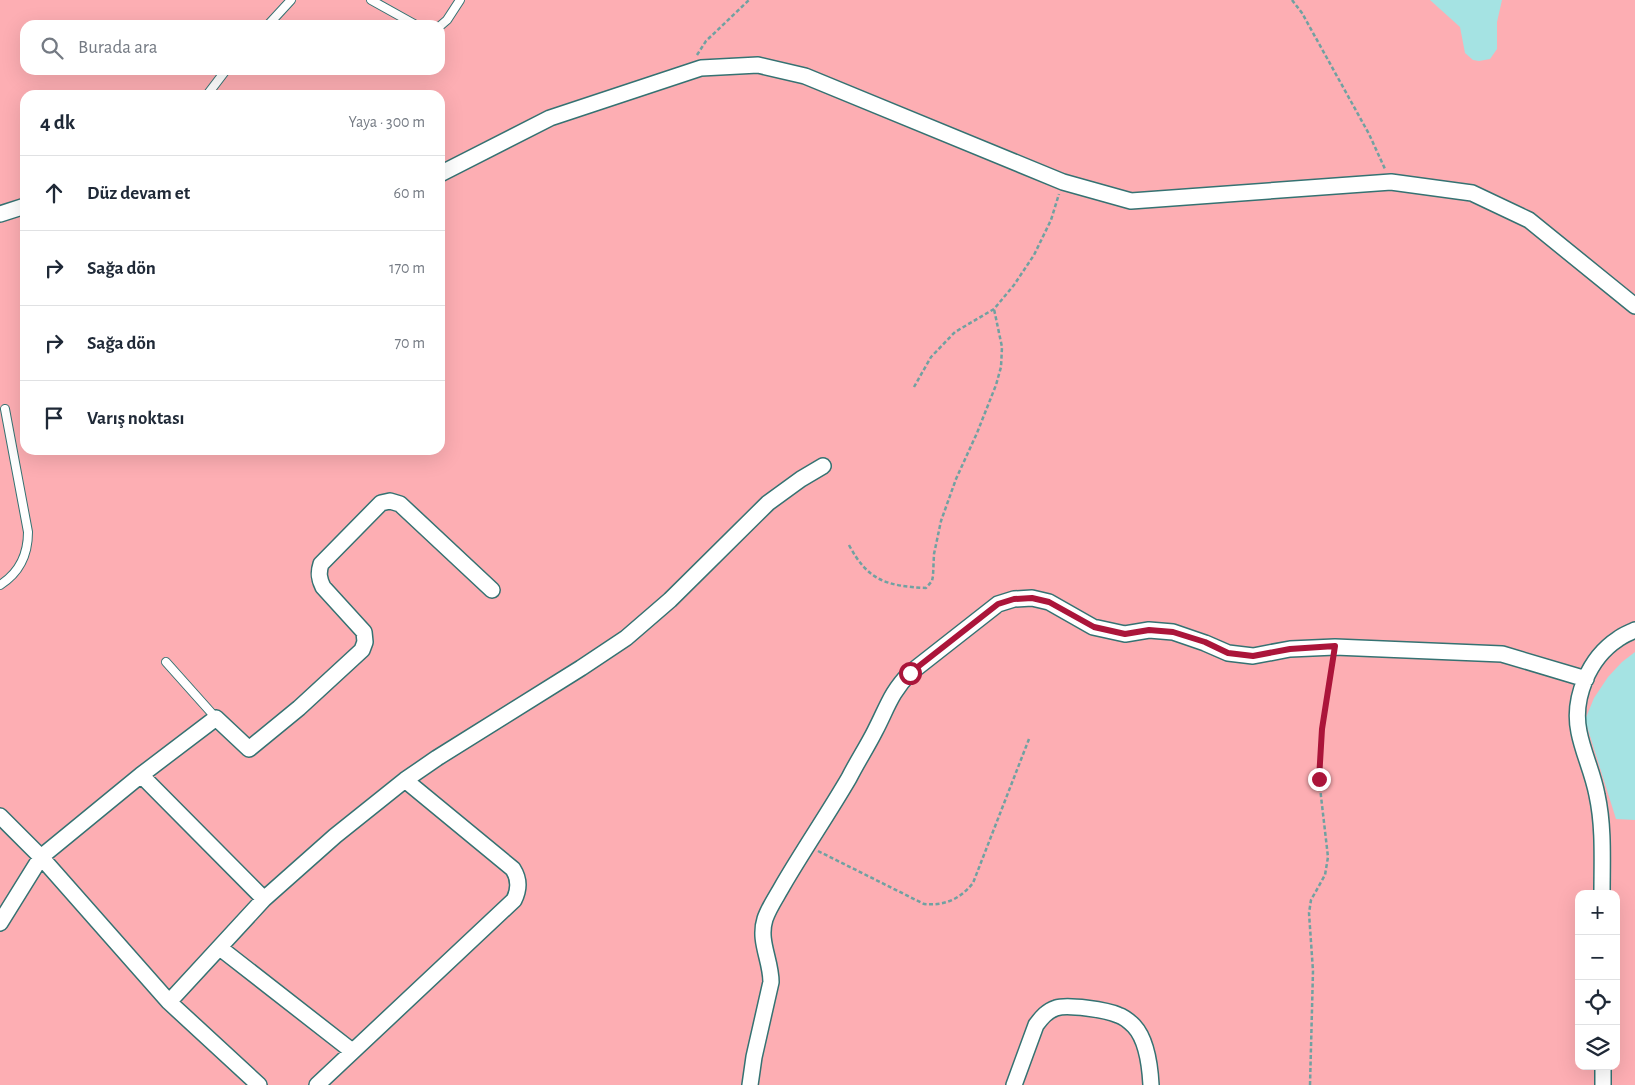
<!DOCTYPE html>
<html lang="tr">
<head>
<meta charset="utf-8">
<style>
	body { margin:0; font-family:"Alegreya Sans",sans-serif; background:#f2f2f3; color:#1f2937 }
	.controls { position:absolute; right:15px; bottom:15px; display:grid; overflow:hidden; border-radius:10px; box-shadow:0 5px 20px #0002 }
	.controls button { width:45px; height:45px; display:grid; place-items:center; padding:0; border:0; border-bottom:1px solid #e0e1e3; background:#fff; color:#1f2937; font:25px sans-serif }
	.stop { position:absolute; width:15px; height:15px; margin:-11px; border:4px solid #ab153a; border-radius:50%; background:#fff }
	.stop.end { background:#ab153a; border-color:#fff; box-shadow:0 1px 5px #0008 }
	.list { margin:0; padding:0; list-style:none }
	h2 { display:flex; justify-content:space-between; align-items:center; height:65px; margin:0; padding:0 20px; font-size:21px }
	h2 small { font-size:16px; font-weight:400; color:#747a83 }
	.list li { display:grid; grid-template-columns:32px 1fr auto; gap:15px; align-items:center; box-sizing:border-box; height:75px; padding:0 20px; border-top:1px solid #e0e1e3 }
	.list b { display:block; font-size:19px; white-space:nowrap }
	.list em { font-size:16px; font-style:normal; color:#747a83 }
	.icon { flex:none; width:28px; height:28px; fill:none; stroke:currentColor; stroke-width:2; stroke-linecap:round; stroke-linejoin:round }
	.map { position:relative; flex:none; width:1635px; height:1085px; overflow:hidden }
	.search { position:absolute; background:#fff; box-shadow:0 5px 20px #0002; left:20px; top:20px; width:425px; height:55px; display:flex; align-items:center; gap:12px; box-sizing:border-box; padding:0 18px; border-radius:15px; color:#747a83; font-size:19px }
	.panel { position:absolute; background:#fff; box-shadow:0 5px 20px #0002; left:20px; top:90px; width:425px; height:365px; border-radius:15px }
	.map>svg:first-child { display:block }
	.green { fill:#fdaeb3; fill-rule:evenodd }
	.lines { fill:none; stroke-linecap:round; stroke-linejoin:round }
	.service-casing { stroke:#357272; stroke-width:10 }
	.minor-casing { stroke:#357272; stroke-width:18 }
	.path { stroke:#70a1a1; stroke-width:2.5; stroke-dasharray:4 2.5; stroke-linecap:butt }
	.service { stroke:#fff; stroke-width:8 }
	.minor { stroke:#fff; stroke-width:15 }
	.route { stroke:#ab153a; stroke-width:6 }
</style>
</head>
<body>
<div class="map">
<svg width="1635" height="1085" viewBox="0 0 1635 1085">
	<rect width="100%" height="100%" fill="#a5e3e3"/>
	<path class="green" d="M0,0H1430L1460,27L1465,53L1473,60L1479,61L1490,59L1497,49V22L1502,0H1635V652L1622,662L1608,677L1594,698L1585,720L1616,819L1635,820V1085H0ZM25,25H440V70H25ZM25,95H440V450H25ZM1579,894H1616V1066H1579Z"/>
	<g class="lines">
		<g class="service-casing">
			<path id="service" d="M371,0L416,25
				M268,25L291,0
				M440,26L447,20L460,0
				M207,95L226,70
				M0,585C19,573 28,554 28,532L5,409
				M166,662L216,718"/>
		</g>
		<g class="minor-casing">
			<path id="minor" d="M440,174L550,118L701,68L758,65L805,76L1063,182L1131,201L1391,182L1472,193L1529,220L1635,306
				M0,214L25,206
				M141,775L264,899
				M0,816L41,857L169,1002L259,1085
				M1602,894C1602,861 1604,827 1597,795C1593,773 1583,753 1579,732C1572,698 1589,658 1618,639C1623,635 1629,633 1635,630
				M0,923L41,857L141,775L216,718L249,749L299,708L362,650L365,642L364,632L323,587C319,579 318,573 321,564L381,503L390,501L400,504L492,590
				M220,948L352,1051
				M169,1002L264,899L335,836L405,780L437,758L581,668L626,638L670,600L768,503L801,479L823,466
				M317,1085L514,900C519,890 520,880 513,869L405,780
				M750,1085L754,1057L771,982C771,960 758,941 765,919C769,907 777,896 783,885C804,849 828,814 849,778C857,762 867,747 875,731C887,708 891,692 910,673L998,604L1014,599L1032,598L1049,602L1093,627L1125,634L1149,630L1173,632L1205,643L1228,653L1253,656L1290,649L1335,647L1502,654L1586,679
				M1014,1085L1036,1025C1042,1017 1047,1011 1056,1008C1067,1004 1107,1010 1118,1015C1124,1017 1129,1021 1134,1026C1147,1040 1150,1066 1151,1085
				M1603,1085V1066"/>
		</g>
		<path class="path" d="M1292,0L1302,13L1369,134L1385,169
			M697,55L706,41L749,0
			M914,387L931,357L955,332L994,309L1014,285L1034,255L1051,220L1059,194
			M849,545C868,581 887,586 926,588L932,581L933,576L934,554L941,521L956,479L977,433L996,385L1001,367L1002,347L994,309
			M818,851L924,904C945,906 960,899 973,883L1029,739
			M1310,1085L1313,971L1309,913L1311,900L1325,875L1328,857L1319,779L1323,729L1333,660"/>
		<use href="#service" class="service"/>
		<use href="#minor" class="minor"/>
	</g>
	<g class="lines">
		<path class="route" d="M910,673L998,604L1014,599L1032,598L1049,602L1094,627L1125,634L1149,630L1173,632L1205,642L1228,653L1253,656L1290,649L1335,646L1322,729L1319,779"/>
	</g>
</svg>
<div class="controls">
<button>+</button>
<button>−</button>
<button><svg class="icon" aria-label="locate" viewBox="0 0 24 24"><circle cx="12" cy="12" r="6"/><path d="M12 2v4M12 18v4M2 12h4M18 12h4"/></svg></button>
<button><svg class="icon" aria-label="layers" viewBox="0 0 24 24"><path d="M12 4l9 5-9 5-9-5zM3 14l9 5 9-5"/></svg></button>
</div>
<div class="stop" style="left:910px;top:673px"></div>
<div class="stop end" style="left:1319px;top:779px"></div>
<div class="search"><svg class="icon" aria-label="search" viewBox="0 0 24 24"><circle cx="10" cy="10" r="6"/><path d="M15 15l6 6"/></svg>Burada ara</div>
<section class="panel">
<h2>4 dk<small>Yaya · 300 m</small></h2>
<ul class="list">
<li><svg class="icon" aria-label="ahead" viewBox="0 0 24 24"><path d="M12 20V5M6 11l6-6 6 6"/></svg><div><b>Düz devam et</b></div><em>60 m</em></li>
<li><svg class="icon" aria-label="right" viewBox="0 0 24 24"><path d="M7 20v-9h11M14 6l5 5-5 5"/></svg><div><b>Sağa dön</b></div><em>170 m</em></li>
<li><svg class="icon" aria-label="right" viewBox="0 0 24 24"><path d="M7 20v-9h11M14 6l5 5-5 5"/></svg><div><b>Sağa dön</b></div><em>70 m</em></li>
<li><svg class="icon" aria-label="arrive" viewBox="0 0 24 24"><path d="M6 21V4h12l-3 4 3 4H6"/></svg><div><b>Varış noktası</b></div></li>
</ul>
</section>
</div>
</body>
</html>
